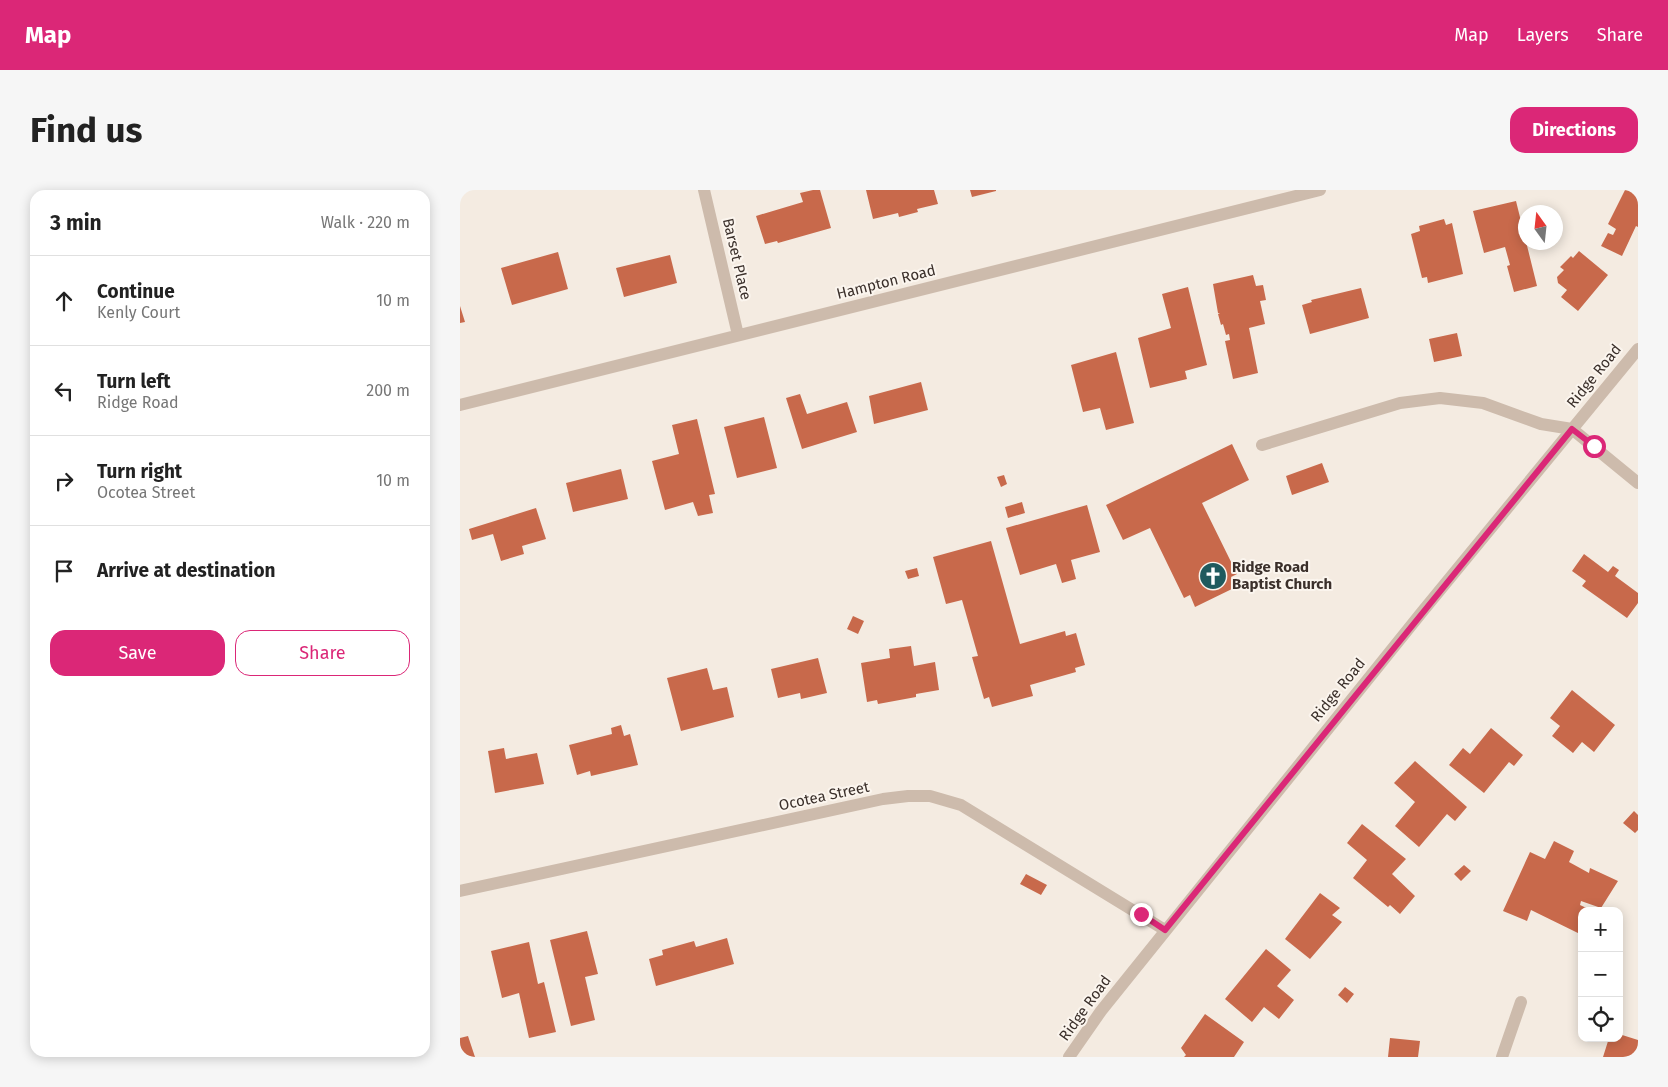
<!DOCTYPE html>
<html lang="en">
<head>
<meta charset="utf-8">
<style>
	body { margin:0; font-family:"Fira Sans",sans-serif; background:#f6f6f6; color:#222 }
	.controls { position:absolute; right:15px; bottom:15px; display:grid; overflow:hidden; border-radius:10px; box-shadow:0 2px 12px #0003 }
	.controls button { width:45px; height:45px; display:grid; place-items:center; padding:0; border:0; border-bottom:1px solid #e0e0e0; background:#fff; color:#222; font:25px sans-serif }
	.compass { position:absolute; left:1058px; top:15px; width:45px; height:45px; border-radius:50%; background:#fff; box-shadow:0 2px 12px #0003; rotate:345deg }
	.stop { position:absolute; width:15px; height:15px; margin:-11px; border:4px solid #db2777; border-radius:50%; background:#fff }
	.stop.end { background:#db2777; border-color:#fff; box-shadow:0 1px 5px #0008 }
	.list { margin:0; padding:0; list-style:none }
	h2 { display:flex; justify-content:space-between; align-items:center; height:65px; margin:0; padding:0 20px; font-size:21px }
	h2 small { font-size:16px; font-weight:400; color:#767676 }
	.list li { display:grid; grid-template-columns:32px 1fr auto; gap:15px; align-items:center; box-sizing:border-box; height:90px; padding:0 20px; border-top:1px solid #e0e0e0 }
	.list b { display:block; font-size:19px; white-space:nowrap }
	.list p { margin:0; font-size:16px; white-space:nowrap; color:#767676 }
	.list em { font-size:16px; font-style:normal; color:#767676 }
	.actions { display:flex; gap:10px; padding:15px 20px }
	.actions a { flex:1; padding:11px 0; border:1px solid #db2777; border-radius:15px; text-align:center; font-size:18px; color:#db2777 }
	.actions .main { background:#db2777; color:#fff }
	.icon { flex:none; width:28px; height:28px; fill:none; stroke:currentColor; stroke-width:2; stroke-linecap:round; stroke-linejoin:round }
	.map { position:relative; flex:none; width:1178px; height:867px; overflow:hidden; border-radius:15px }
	header { display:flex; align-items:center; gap:30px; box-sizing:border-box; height:70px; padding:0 25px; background:#db2777; color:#fff }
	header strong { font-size:24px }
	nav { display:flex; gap:28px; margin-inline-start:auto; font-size:18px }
	.intro { display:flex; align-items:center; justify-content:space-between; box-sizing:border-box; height:120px; padding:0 30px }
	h1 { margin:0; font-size:35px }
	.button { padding:12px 22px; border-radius:15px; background:#db2777; color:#fff; font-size:18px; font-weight:700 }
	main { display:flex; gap:30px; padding:0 30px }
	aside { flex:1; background:#fff; border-radius:15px; box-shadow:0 2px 12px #0003 }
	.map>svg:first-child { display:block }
	.building { fill:#c8694b }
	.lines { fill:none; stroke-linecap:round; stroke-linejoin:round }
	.minor { stroke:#cdbbac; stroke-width:12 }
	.route { stroke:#db2777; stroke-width:6 }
	.labels { text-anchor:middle; stroke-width:4; stroke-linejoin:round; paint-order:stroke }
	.street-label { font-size:15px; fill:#3b302b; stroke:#fbf5ee }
	.poi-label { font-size:15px; font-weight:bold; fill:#3b302b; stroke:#fbf5ee; text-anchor:start }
</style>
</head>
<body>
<header>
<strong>Map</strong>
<nav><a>Map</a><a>Layers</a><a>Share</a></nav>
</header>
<div class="intro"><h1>Find us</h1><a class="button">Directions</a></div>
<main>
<aside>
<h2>3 min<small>Walk · 220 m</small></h2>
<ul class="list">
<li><svg class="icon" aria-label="ahead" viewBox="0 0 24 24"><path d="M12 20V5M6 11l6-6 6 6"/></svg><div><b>Continue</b><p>Kenly Court</p></div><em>10 m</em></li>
<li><svg class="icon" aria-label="left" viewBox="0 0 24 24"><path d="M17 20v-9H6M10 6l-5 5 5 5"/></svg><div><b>Turn left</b><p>Ridge Road</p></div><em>200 m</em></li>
<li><svg class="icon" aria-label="right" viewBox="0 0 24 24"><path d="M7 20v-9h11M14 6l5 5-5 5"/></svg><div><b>Turn right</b><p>Ocotea Street</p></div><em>10 m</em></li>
<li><svg class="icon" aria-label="arrive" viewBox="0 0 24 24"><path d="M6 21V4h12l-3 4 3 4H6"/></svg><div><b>Arrive at destination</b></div></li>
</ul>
<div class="actions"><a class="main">Save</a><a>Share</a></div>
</aside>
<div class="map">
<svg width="1178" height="867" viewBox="0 0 1178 867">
	<rect width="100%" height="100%" fill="#f4ebe1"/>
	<path class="building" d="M353,0H360L371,38L318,53L317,51L305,54L296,26L343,12L340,3Z
		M406,0H474L478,14L457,19L458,22L439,27L438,23L413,29Z
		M510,0H536V1L512,7Z
		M1165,0H1178V37L1176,36L1162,66L1141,56L1148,43L1153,45L1156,39L1148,34Z
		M1056,11L1077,96L1054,102L1047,76L1050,75L1045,57L1024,63L1013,21Z
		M984,29L986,35L992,33L1003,84L968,93L967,87L962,88L951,44L960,41L959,36Z
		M1119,61L1148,85L1118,121L1101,107L1107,100L1098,93L1097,87L1104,80L1100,77L1111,66L1113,68Z
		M98,62L108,99L52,115L41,78Z
		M210,65L217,93L164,107L156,78Z
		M793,85L796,96L803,95L806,110L800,111L805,134L789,138L798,183L773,189L765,151L770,150L769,144L766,145L763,134L761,135L758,124L760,123H758L753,94Z
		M728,97L747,175L725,181L727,189L690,198L678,148L711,138L702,104Z
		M901,98L909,128L850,144L842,115L852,112L851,110Z
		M0,116L5,132L0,133Z
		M997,143L1002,166L974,172L969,149Z
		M656,162L674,233L646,240L640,218L623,222L611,175Z
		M461,192L468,220L414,234L409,206Z
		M340,204L347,224L387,212L397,242L342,259L326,208Z
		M304,227L317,278L277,288L264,237Z
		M237,229L255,304L249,305L253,323L238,326L233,312L205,320L192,271L219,264L212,235Z
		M772,254L789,290L742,313L777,384L771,387L776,397L735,417L730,405L724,408L690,338L663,350L646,315Z
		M862,273L869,292L832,305L826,286Z
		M161,279L168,309L113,322L106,293Z
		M544,285L547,294L541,297L537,287Z
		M562,312L565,323L548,328L545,317Z
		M627,315L640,362L611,370L616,389L602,393L596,374L560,385L546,338Z
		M76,318L86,349L62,356L64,364L41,371L33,344L12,350L9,339Z
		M531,351L560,454L605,441L606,446L616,443L625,475L615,478L616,482L570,495L573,506L532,517L529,507L524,509L512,467L518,466L502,410L486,414L473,367Z
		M1124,364L1148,382L1153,376L1159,380L1155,386L1178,403V413L1167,428L1122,396L1126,391L1112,381Z
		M457,378L459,386L448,389L445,381Z
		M393,426L404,431L398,444L387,439Z
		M451,456L454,476L475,472L479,500L456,504V507L418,514L417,510L407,512L401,473L430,468L429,459Z
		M358,468L367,503L341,509L340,503L318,508L311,479Z
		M247,478L253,500L267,497L274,527L221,541L207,488Z
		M1112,500L1155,535L1134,562L1122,552L1113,563L1092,546L1100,536L1090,528Z
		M161,535L164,546L170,544L178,575L131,586L130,581L117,585L109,555L152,544L151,538Z
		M1031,538L1063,565L1054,576L1049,572L1024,603L989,575L1003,558L1010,564Z
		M44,558L46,569L77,563L84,594L35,603L28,561Z
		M955,571L1007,617L995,631L987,624L959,657L935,636L955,612L934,593Z
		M1174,621L1178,625V640L1175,643L1163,633Z
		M902,634L946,669L932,684L955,706L940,724L930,715L928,717L893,688L907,670L887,653Z
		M1094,651L1114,661L1109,672L1129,683L1130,678L1158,691L1141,718L1121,711L1120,715L1133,721H1122V745L1071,720L1067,731L1043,721L1070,662L1085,669Z
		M1004,675L1011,681L1001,691L994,684Z
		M566,684L587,695L581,705L560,694Z
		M860,703L880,718L872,725L882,732L850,769L825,749Z
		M127,741L138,784L125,787L135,830L111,836L90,750Z
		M267,748L274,774L196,796L189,769L203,765L202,760L234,751L236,757Z
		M69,752L78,794L84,792L96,842L69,848L59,803L42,808L31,761Z
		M806,759L831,780L817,796L834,810L819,829L804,817L792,832L765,809Z
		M885,797L894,804L887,813L878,805Z
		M745,824L784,852L774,867H724L726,865L721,858Z
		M1159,844L1178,850V867H1143L1149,848H1159Z
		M8,846L15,867H0V848Z
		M930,848L960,851L958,867H928Z"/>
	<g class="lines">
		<path class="minor" d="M244,0L278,145
			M0,215L860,0
			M802,255L940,213L980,208L1023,213L1081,234L1112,239L1178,293
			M0,701L423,609L448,606H470L501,615L705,740
			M609,867L641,821L962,422L1178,159
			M1042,867L1061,812"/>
	</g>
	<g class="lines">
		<path class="route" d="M681,724L705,740L1112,239L1134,256"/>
	</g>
	<defs>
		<g id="church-disc" transform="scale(1.4375)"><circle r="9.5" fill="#1f5a5e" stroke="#fbf5ee"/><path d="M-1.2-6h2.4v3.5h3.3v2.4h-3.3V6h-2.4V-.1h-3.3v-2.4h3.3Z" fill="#fff"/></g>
	</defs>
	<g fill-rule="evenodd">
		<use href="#church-disc" x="753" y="386"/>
	</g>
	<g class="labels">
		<g class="street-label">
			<text transform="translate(277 69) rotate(77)" y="5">Barset Place</text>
			<text transform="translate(426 92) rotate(-14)" y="5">Hampton Road</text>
			<text transform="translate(1134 186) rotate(-51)" y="5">Ridge Road</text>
			<text transform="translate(878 500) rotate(-51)" y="5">Ridge Road</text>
			<text transform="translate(364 606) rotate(-12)" y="5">Ocotea Street</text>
			<text transform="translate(625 818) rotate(-54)" y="5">Ridge Road</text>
		</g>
		<g class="poi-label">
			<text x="772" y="382">Ridge Road<tspan x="772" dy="17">Baptist Church</tspan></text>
		</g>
	</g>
</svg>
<div class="controls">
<button>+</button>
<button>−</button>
<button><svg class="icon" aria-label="locate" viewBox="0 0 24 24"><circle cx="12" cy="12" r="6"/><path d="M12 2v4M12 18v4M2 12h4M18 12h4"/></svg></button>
</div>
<svg class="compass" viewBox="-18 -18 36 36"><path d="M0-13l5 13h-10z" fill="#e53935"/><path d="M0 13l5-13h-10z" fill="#767676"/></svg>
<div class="stop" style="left:1134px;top:256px"></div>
<div class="stop end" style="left:681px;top:724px"></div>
</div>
</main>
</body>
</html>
